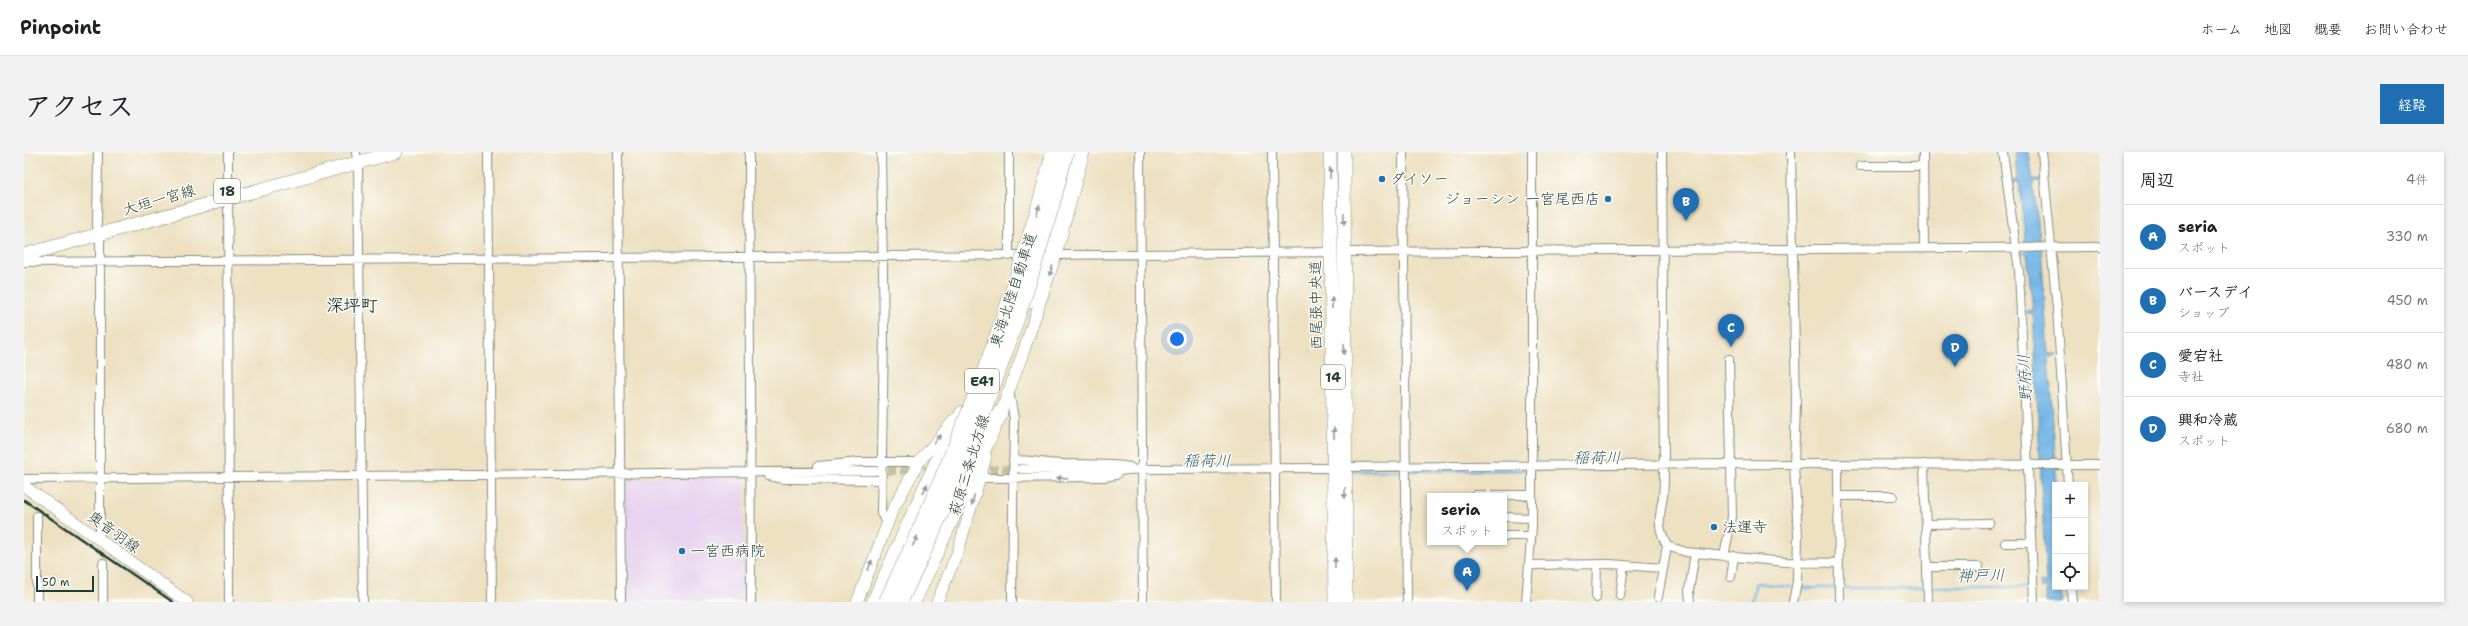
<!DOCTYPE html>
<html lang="ja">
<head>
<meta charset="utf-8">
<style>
	body { margin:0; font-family:"Shantell Sans","Klee One",sans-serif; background:#f2f2f2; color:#202124 }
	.controls { position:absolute; right:12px; bottom:12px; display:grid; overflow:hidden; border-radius:0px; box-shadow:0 2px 6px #0003 }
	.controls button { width:36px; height:36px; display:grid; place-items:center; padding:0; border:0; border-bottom:1px solid #e0e0e0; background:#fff; color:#202124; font:20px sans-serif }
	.scale { position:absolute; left:12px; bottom:10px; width:58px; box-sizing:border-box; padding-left:4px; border:2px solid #1f3d34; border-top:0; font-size:11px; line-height:14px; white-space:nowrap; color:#1f3d34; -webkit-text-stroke:3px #fdfcf7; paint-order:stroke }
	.you { position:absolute; left:1153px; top:187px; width:14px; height:14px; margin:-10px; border:3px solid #fff; border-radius:50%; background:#1a73e8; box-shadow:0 0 0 6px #1a73e833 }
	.badge { display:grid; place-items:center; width:26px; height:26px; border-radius:50%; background:#1f6fb2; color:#fff; font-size:13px; font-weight:700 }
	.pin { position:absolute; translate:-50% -33px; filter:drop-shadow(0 1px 2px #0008) }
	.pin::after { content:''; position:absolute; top:21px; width:14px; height:12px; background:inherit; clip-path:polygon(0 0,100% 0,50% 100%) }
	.popup { position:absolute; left:1403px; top:341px; width:80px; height:52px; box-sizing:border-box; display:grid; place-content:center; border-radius:0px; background:#fff; filter:drop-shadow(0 1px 3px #0005); font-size:13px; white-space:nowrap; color:#757577 }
	.popup b { font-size:15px; color:#202124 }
	.popup::after { content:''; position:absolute; left:50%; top:100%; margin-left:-8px; border:8px solid transparent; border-top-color:#fff }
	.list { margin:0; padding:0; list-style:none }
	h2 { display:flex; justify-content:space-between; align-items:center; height:52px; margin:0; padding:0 16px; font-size:17px }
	h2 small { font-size:13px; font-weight:400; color:#757577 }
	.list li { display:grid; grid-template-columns:26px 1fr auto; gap:12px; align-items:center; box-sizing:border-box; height:64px; padding:0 16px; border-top:1px solid #e0e0e0 }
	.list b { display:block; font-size:15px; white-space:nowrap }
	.list p { margin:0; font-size:13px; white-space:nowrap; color:#757577 }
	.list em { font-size:13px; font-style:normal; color:#757577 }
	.icon { flex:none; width:22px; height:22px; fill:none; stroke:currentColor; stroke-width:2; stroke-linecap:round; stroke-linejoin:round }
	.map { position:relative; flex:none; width:2076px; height:450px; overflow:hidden; border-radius:0px }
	header { display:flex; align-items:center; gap:24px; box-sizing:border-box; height:56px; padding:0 20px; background:#fff; border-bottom:1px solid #e0e0e0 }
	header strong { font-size:19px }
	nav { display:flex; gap:22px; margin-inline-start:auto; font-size:14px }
	.intro { display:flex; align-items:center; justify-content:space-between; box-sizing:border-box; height:96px; padding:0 24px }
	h1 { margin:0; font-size:28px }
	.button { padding:10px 18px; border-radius:0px; background:#1f6fb2; color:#fff; font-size:14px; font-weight:700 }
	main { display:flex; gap:24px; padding:0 24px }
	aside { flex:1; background:#fff; border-radius:0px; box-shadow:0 2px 6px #0003 }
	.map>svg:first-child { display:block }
	.built { fill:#e7d2ef }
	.water { fill:#70b4e6; stroke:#48788d }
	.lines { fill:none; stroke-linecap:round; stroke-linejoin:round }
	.stream { stroke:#70b4e6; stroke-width:2.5 }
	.street-tunnel { stroke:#c5c0a6; stroke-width:8; stroke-dasharray:8 4; stroke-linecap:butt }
	.street-casing { stroke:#868f7b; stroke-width:10 }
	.secondary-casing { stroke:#868f7b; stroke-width:12 }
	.primary-casing { stroke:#868f7b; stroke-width:14 }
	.highway-casing { stroke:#868f7b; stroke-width:16 }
	.street { stroke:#fff; stroke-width:8 }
	.secondary { stroke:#fff; stroke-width:11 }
	.primary { stroke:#fff; stroke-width:13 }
	.highway { stroke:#fff; stroke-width:15 }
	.rail { stroke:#1f3d34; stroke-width:2.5 }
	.highway-bridge-casing { stroke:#868f7b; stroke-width:16; stroke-linecap:butt }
	.highway-bridge { stroke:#fff; stroke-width:15 }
	.oneway { fill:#8f9e9a }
	.poi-dot { fill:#1f6fb2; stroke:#fdfcf7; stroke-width:1.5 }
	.labels { text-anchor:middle; stroke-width:3; stroke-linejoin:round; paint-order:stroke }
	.shield { fill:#fdfcf7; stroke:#62766e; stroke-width:1 }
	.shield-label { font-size:14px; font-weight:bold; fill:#1f3d34 }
	.poi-label { font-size:15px; fill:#1f3d34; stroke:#fdfcf7; text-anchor:start }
	.street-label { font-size:15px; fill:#1f3d34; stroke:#fdfcf7 }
	.water-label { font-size:16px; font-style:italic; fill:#376169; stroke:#fdfcf7 }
	.quarter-label { font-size:17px; font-weight:bold; fill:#1f3d34; stroke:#fdfcf7 }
</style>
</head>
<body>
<header>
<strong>Pinpoint</strong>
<nav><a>ホーム</a><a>地図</a><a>概要</a><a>お問い合わせ</a></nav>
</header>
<div class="intro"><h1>アクセス</h1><a class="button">経路</a></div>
<main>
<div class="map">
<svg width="2076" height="450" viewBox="0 0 2076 450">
	<rect width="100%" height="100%" fill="#fdfcf7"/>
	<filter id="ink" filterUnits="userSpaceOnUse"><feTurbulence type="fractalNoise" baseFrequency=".025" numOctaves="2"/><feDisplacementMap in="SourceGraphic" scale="8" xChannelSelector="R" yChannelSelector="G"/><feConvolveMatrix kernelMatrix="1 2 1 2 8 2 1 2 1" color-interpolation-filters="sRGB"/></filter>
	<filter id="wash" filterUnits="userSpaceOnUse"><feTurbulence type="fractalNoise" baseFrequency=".012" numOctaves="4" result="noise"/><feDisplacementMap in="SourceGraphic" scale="16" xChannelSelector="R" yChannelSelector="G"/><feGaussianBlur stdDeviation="0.9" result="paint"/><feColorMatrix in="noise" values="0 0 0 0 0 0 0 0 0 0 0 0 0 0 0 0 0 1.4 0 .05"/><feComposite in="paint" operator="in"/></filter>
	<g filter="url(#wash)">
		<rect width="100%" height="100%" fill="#eee1c2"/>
		<path class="built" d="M599,325H720L721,450H600Z"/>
		<path class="water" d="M1992,0H2005L2009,28H2018V30L2009,31L2017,93L2024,202H2034V204L2025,205L2033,333L2031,435H2037L2038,450H2022V436L2016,437V431H2022L2009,162L2004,163L2003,160L2009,159L1995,31L1986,32V30L1994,28Z"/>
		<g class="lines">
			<path class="stream" d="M1996,100L2005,101
				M1512,318L1594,317
				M1330,319H1375
				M1384,319L1503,318
				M1122,321H1134
				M1906,435H2007
				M1774,436H1812
				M1819,436H1899
				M1728,450L1731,433L1733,431L1767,435"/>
		</g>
	</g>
	<g filter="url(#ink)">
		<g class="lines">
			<path class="street-tunnel" d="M954,318L996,317
				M852,319L912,318"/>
			<g class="street-casing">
				<path id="street" d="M204,0L205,450
					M464,0L468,450
					M594,0L597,450
					M725,0L727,450
					M857,0L860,182L857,361L862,370
					M985,0V104
					M1116,0L1119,450
					M1248,0L1252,450
					M1379,0L1383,450
					M1638,0L1640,314C1640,324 1640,335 1639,345C1635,365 1633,376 1643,394L1662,400L1762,410L1815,411
					M1767,0L1772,251L1770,313L1774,383L1773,429L1769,450
					M1899,0L1900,95
					M1979,0L1995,119L2010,450
					M2018,0L2033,156L2044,333
					M332,2V0
					M334,10L339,450
					M1836,14H1899
					M73,74L74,0
					M76,81V388
					M1320,100L2076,95
					M1027,103L1308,100
					M0,110L1003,103
					M985,239L990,266L988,450
					M989,308C1005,308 1021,311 1037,312C1060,313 1082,311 1106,315
					M1900,312L1904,450
					M1814,313L1815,450
					M794,314L836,310H895
					M1320,315L1708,312L2076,313
					M997,317L1093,319L1118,317L1310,316
					M744,324L760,327L857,328
					M956,326L1080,325L1092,323
					M0,327L851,319
					M1452,343H1508
					M1815,344H1869
					M13,364V450
					M1480,365L1508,366
					M1902,372L1965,371
					M1480,384H1507
					M1981,391H2007
					M1700,404L1708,365L1705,207
					M79,411V450
					M1506,413L1586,412L1638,416
					M1903,415H1955
					M1707,425L1710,404
					M2047,435L2048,450
					M1596,444L1600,413
					M1634,445L1643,394
					M1572,446L1573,412
					M1502,450L1508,374V0
					M1666,450L1665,439L1671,401"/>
			</g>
			<g class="secondary-casing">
				<path id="secondary" d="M1004,152L1022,103L1050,0
					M974,268L999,201L1032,103L1060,0
					M0,334L163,450
					M833,450L869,357L895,310L931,267
					M913,450L934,399L962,305"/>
			</g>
			<g class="primary-casing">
				<path id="primary" d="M1306,0L1311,450
					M1320,0L1322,450
					M0,103L372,0"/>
			</g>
			<g class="highway-casing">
				<path id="highway" d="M850,450L915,306L939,261
					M889,450L976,261"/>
			</g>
			<use href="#street" class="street"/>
			<use href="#secondary" class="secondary"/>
			<use href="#primary" class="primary"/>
			<use href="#highway" class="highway"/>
			<path class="rail" d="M0,348L149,450"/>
			<g class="highway-bridge-casing">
				<path id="highway-bridge" d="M862,450C932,305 989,156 1030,0
					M876,450C946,306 1003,155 1042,0"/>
			</g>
			<use href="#highway-bridge" class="highway-bridge"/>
		</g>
		<defs><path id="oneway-solid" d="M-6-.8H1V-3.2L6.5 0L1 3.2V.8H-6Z"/></defs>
		<g class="oneway">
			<use href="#oneway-solid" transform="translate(1306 21) rotate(-91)"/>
			<use href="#oneway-solid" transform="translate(1014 58) rotate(-74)"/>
			<use href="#oneway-solid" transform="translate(1320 67) rotate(90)"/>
			<use href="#oneway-solid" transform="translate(1027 119) rotate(108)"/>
			<use href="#oneway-solid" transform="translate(1308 151) rotate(-91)"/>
			<use href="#oneway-solid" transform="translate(1320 197) rotate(90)"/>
			<use href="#oneway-solid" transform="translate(1310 281) rotate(-91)"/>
			<use href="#oneway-solid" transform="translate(913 287) rotate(-49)"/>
			<use href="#oneway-solid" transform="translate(1038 326) rotate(180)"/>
			<use href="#oneway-solid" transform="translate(901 337) rotate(-65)"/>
			<use href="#oneway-solid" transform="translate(1321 341) rotate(90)"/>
			<use href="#oneway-solid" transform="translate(949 348) rotate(106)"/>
			<use href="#oneway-solid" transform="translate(891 389) rotate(-65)"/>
			<use href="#oneway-solid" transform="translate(1311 411) rotate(-90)"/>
			<use href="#oneway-solid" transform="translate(846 413) rotate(-70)"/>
		</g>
	</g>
	<g class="poi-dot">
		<circle cx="1358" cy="27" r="4"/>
		<circle cx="1584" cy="47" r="4"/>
		<circle cx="1690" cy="375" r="4"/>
		<circle cx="658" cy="399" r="4"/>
	</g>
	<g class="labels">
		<g class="shield">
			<rect x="190" y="27" width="26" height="24" rx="3"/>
			<rect x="1297" y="213" width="24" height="24" rx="3"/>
			<rect x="941" y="217" width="34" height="24" rx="3"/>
		</g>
		<g class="shield-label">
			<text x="203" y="44">18</text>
			<text x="1309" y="230">14</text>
			<text x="958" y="234">E41</text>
		</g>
		<g class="poi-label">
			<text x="1366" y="32">ダイソー</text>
			<text x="1576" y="52" text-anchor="end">ジョーシン 一宮尾西店</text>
			<text x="1698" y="380">法運寺</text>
			<text x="666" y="404">一宮西病院</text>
		</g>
		<g class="street-label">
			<text transform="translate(135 48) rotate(-16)" y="5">大垣一宮線</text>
			<text transform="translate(989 138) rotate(-72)" y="5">東海北陸自動車道</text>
			<text transform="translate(1292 153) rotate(-91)" y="5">西尾張中央道</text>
			<text transform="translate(945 313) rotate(-73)" y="5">萩原三条北方線</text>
			<text transform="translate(90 380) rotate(36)" y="5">奥音羽線</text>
		</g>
		<g class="water-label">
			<text transform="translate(2000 226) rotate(-93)" y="6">野府川</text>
			<text x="1573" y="311">稲荷川</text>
			<text x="1183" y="314">稲荷川</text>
			<text transform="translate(1957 423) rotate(-1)" y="6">神戸川</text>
		</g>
		<g class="quarter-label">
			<text x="328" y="159">深坪町</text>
		</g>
	</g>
</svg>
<div class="controls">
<button>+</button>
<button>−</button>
<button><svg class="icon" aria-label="locate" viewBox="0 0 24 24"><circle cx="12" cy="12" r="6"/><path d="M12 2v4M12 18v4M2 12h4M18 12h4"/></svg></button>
</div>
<div class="scale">50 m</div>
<div class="you"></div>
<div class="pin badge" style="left:1443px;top:439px">A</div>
<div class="popup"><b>seria</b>スポット</div>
<div class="pin badge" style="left:1662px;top:69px">B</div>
<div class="pin badge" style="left:1707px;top:195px">C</div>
<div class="pin badge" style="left:1931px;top:215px">D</div>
</div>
<aside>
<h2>周辺<small>4件</small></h2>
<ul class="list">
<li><span class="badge">A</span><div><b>seria</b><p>スポット</p></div><em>330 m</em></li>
<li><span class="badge">B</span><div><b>バースデイ</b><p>ショップ</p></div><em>450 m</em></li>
<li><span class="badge">C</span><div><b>愛宕社</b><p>寺社</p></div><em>480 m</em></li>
<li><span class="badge">D</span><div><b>興和冷蔵</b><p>スポット</p></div><em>680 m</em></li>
</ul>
</aside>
</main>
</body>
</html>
